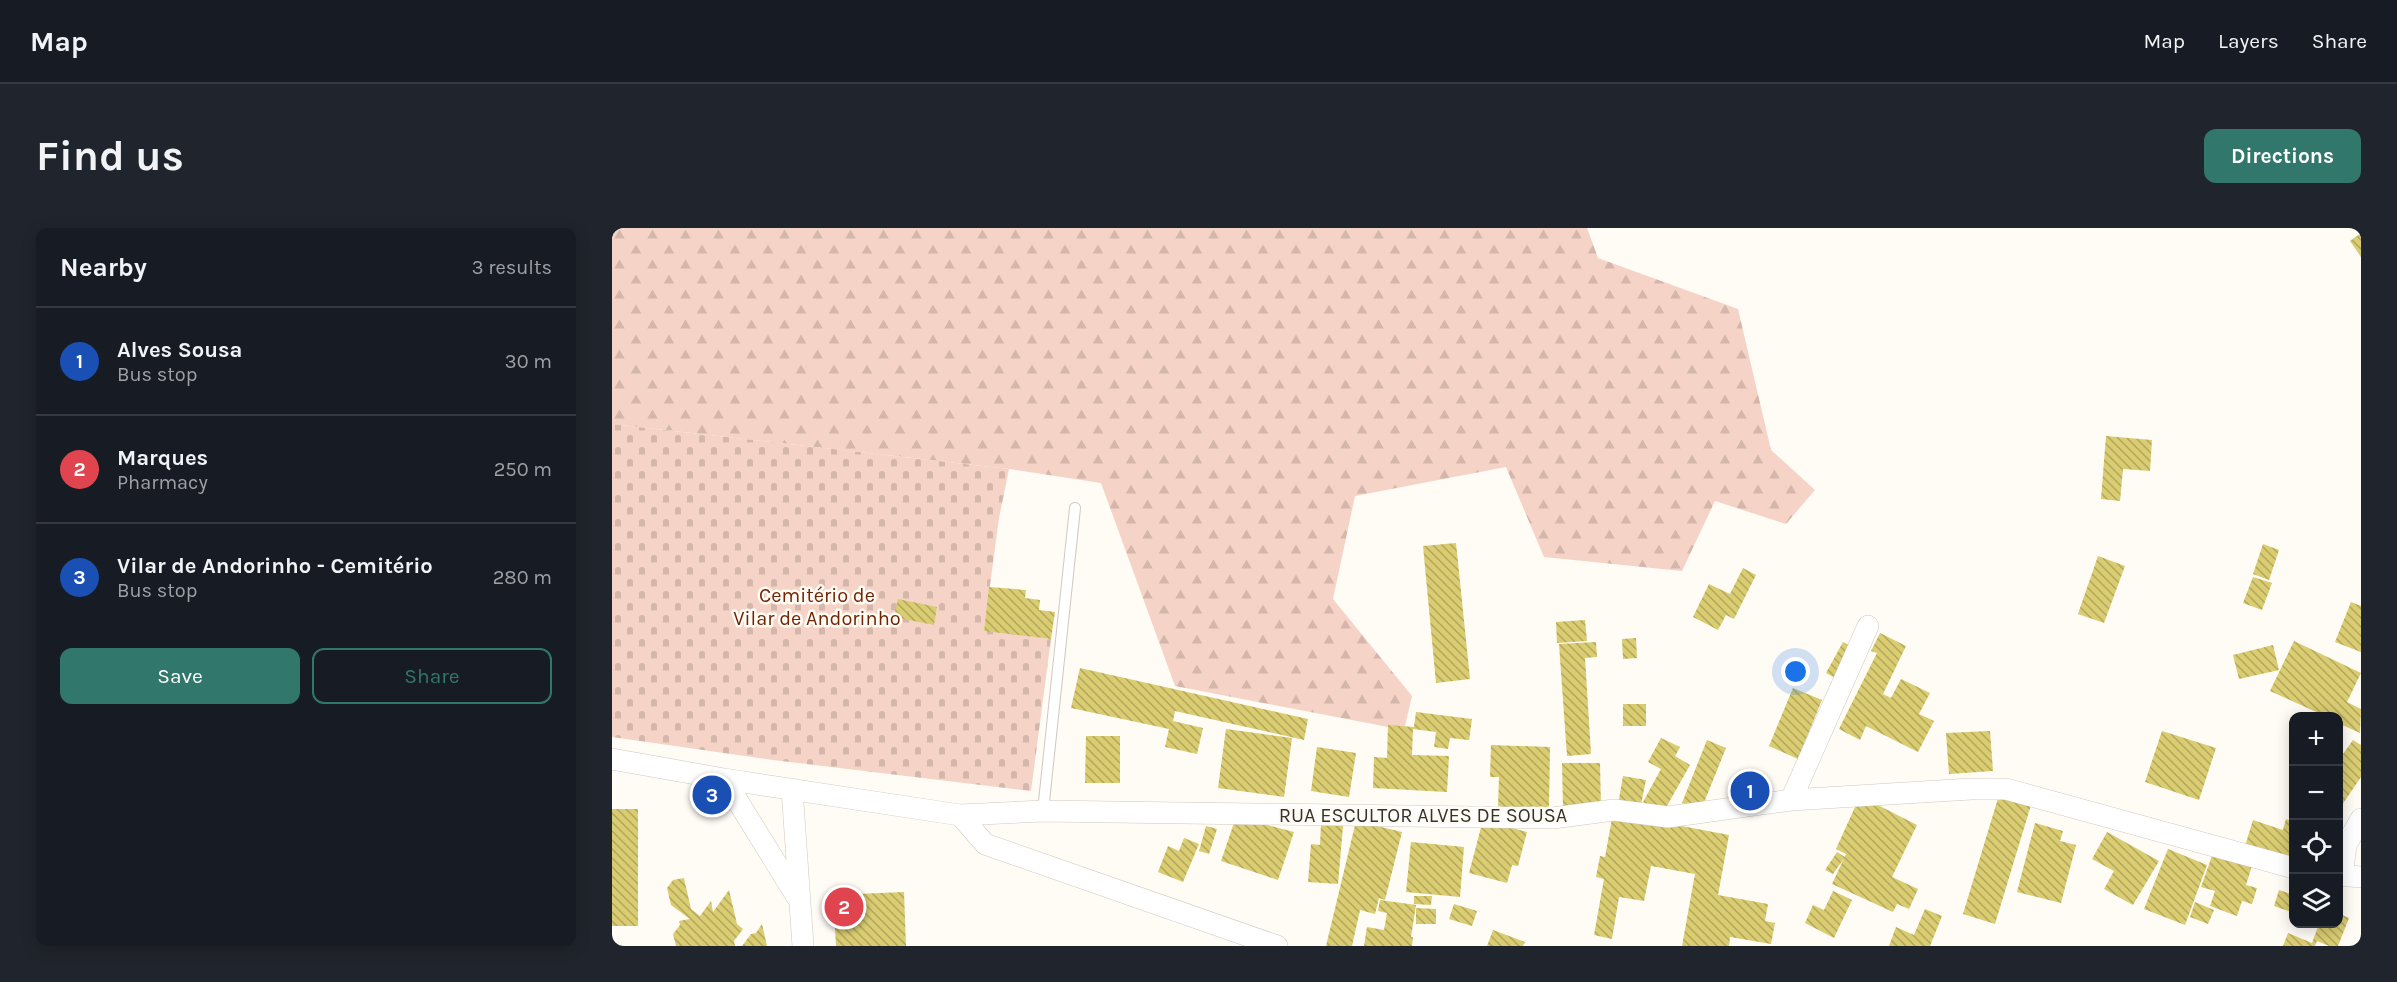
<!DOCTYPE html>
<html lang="en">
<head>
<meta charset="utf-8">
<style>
	body { margin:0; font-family:Karla,sans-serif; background:#20242c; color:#f1f3f6 }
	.controls { position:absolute; right:18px; bottom:18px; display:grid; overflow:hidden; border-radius:12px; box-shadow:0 3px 15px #0003 }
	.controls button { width:54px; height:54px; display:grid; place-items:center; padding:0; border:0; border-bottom:2px solid #363941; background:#171b24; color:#f1f3f6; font:30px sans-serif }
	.you { position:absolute; left:1184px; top:444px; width:21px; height:21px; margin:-15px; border:4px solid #fff; border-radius:50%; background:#1a73e8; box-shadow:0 0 0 9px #1a73e833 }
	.badge { display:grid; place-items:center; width:39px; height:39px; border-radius:50%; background:#31776c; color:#fff; font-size:20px; font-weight:700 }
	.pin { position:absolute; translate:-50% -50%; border:3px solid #fff; box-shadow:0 2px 6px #0006 }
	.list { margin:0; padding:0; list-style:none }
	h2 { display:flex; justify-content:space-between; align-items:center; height:78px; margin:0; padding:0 24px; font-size:26px }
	h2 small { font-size:20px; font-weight:400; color:#9ea1a6 }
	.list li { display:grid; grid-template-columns:39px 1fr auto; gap:18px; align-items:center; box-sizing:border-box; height:108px; padding:0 24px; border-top:2px solid #363941 }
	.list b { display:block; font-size:22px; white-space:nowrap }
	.list p { margin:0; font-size:20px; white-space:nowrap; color:#9ea1a6 }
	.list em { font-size:20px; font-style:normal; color:#9ea1a6 }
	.actions { display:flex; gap:12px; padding:18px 24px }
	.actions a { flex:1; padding:14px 0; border:2px solid #31776c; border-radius:12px; text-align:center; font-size:21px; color:#31776c }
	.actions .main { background:#31776c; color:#fff }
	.icon { flex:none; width:33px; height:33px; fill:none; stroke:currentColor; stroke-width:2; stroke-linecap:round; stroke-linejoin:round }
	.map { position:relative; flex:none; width:1749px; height:718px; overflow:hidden; border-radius:12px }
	header { display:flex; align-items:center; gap:36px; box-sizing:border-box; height:84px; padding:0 30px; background:#171b24; border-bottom:2px solid #363941 }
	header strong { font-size:28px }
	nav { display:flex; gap:33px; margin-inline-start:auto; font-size:21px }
	.intro { display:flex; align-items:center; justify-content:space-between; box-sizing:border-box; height:144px; padding:0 36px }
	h1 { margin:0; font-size:42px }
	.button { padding:15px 27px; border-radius:12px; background:#31776c; color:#fff; font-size:21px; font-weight:700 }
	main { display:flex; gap:36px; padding:0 36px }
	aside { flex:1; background:#171b24; border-radius:12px; box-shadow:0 3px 15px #0003 }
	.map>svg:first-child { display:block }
	.forest { fill:url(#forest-firs) }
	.cemetery { fill:url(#cemetery-stones) }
	.building { fill:url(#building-back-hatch) }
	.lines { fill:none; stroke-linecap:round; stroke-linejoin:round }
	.lane-casing { stroke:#cfc9bf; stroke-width:12 }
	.street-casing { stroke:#cfc9bf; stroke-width:22 }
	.lane { stroke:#fff; stroke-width:10 }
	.street { stroke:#fff; stroke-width:21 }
	.labels { text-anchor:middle; stroke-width:5; stroke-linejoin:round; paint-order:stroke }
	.park-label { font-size:20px; fill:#722504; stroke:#fffbf5 }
	.street-label { font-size:20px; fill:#35322e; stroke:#fffbf5 }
</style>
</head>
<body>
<header>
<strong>Map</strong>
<nav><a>Map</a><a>Layers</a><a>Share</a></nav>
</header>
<div class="intro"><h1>Find us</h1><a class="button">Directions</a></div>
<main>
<aside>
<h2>Nearby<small>3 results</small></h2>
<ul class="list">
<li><span class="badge" style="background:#1a4fb4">1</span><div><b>Alves Sousa</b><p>Bus stop</p></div><em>30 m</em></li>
<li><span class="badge" style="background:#e0444e">2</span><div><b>Marques</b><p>Pharmacy</p></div><em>250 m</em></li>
<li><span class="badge" style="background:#1a4fb4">3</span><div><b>Vilar de Andorinho - Cemitério</b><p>Bus stop</p></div><em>280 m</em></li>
</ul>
<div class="actions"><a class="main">Save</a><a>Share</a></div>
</aside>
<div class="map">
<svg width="1749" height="718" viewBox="0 0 1749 718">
	<defs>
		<pattern id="forest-firs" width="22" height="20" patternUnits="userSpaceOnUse" patternTransform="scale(1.5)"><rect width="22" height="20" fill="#f6d3c7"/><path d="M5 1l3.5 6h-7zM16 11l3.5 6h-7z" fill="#d4b6ab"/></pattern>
		<pattern id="cemetery-stones" width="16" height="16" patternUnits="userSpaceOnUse" patternTransform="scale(1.5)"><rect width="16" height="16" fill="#f6d3c7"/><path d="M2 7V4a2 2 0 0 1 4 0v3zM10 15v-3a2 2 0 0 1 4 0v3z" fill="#d4b6ab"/></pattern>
		<pattern id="building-back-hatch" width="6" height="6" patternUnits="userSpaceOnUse" patternTransform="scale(1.5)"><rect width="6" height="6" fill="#dacc71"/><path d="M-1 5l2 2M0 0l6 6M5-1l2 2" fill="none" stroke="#b2a65d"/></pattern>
	</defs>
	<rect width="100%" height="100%" fill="#fffbf5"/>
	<path class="forest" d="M0,0H975L986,30L1126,81L1159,222L1203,262L1174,296L1103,273L1070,343L932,329L894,239L743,268L721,371L800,468L792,502L563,458L489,255L397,241L0,196Z"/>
	<path class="cemetery" d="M0,196L397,241L387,290L372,402L439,411L419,563L153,531L0,509Z"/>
	<path class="building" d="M1749,5V29L1738,13Z
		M1494,208L1540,212L1538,243L1511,241L1508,273L1489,271Z
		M844,315L858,451L824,455L811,318Z
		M1651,316L1667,322L1657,352L1641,346Z
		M1486,328L1513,338L1492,395L1466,386Z
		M1131,340L1144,347L1122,391L1114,387L1106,402L1081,389L1097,356L1118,366Z
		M1641,349L1660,355L1650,382L1631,375Z
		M377,359L414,362L413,370L428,372L427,382L443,384L439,411L372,403Z
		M286,371L325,379L322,397L282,389Z
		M1739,374L1749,378V424L1723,414Z
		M973,392L975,413L945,415L944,394Z
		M1268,405L1294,418L1271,466L1279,470L1289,451L1318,465L1307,486L1322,493L1306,524L1254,498L1248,512L1227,501L1265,425L1259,423Z
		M1024,410L1025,430L1011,431L1010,411Z
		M1682,413L1749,445L1735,474L1749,481L1748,505L1726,495V488H1713L1658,463Z
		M984,414L985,429L973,430L979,526L955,528L947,416Z
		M1231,414L1244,421L1227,452L1214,445Z
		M1661,417L1667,442L1627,451L1621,427Z
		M468,440L696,491L692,512L563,483L561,493L591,500L585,526L553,519L557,501L459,480Z
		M1181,460L1210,472L1186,531L1157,518Z
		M1011,476H1034V498H1011Z
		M804,484L860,491L857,512L838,510L836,521L822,519L824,504L801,501L800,527L837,528L835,564L761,560L762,529L775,530L776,497L802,499Z
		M614,501L680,510L672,569L606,560Z
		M1378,503L1381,543L1337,546L1334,505Z
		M1550,503L1604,520L1587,572L1533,554Z
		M474,508H508V555H473Z
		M1049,510L1068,519L1063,528L1078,537L1051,585L1031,574L1049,541L1036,534Z
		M1095,512L1114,520L1089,582L1070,575Z
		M1741,512L1749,517V549L1726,583V533Z
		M879,517L938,519L937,580L886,579L887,549H878Z
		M705,519L744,525L737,569L699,563Z
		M950,535H988L989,580L951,581Z
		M1011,548L1034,552L1028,581L1006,577Z
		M1387,567L1419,577L1383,696L1351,686Z
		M1248,568L1305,597L1280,649L1306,661L1297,681L1285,676L1281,684L1220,656L1234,626L1224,621Z
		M0,581H26V698H0Z
		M1001,585L1117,607L1106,667L1156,676L1153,693L1163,695L1159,716L1118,709L1117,718H1070L1083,646L1039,638L1032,673L1007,669L1000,711L982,707L992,651L984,649L988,628L993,629Z
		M624,589L682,604L666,652L609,633Z
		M1674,591L1682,594V633L1633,618L1641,592L1671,602Z
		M871,592L915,604L906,638L900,637L895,655L857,645Z
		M744,593L790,604L773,672L767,670L763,686L748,682L740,718H714Z
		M1423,595L1451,603L1448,613L1464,617L1449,675L1405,664Z
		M709,596L731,598L726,656L696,654L699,616L708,617Z
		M594,598L605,601L597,626L587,623Z
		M1495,604L1547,633L1521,677L1492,661L1502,643L1480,631Z
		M572,610L587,616L571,654L546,644L556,618L567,623Z
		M799,614L852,619L848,669L794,664Z
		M1556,621L1595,637L1573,697L1532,681Z
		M1225,624L1233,629L1221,646L1213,642Z
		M1601,625L1640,638L1634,657L1645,660L1640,676L1630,673L1625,688L1598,678L1603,663L1589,659Z
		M72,650L79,681L88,688L99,673L101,684L117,662L125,696L131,701L122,713L123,718H64L61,706L68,697L67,693L78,691L59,677L55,660L61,652Z
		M1667,662L1682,667V685L1662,678Z
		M1221,663L1240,672L1222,710L1193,695L1201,677L1212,682Z
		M292,664L294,718H224L221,667Z
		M802,668H820L819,677L802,676Z
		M768,672L804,677L799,709H801L800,718H752L755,699L772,702L775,685L766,683Z
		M1583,674L1602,682L1596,696L1578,689Z
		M842,676L865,683L860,698L837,691Z
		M804,680L824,681V696H804Z
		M1313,681L1330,688L1318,718H1277L1284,699L1302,707Z
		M1726,685L1737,690L1726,718H1717L1705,713L1703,718H1671L1676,705L1700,715L1707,696H1726Z
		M150,696L155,718H130L139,706L144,705Z
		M881,702L913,714L911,718H875Z"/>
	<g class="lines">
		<g class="lane-casing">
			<path id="lane" d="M431,583L463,280"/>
		</g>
		<g class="street-casing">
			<path id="street" d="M0,531L112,551L348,587L431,583L941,590L1002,582L1056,589L1179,572L1359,561H1394L1682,640
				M112,551L185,669
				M180,561L191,718
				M1179,572L1256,398
				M348,587L373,616L665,718
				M1726,647L1749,649
				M1730,648L1734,617L1749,591"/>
		</g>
		<use href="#lane" class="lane"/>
		<use href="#street" class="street"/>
	</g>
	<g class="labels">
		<g class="park-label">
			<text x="205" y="374">Cemitério de<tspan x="205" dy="23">Vilar de Andorinho</tspan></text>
		</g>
		<g class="street-label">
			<text x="811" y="594">RUA ESCULTOR ALVES DE SOUSA</text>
		</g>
	</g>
</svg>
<div class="controls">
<button>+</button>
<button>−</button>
<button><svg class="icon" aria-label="locate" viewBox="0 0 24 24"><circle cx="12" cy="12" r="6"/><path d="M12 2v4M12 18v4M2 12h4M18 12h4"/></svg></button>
<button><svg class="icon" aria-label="layers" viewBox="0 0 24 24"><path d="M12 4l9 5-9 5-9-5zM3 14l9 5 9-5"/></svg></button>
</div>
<div class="you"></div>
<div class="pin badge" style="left:1138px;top:563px;background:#1a4fb4">1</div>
<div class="pin badge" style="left:232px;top:679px;background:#e0444e">2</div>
<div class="pin badge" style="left:100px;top:567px;background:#1a4fb4">3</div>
</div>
</main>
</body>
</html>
